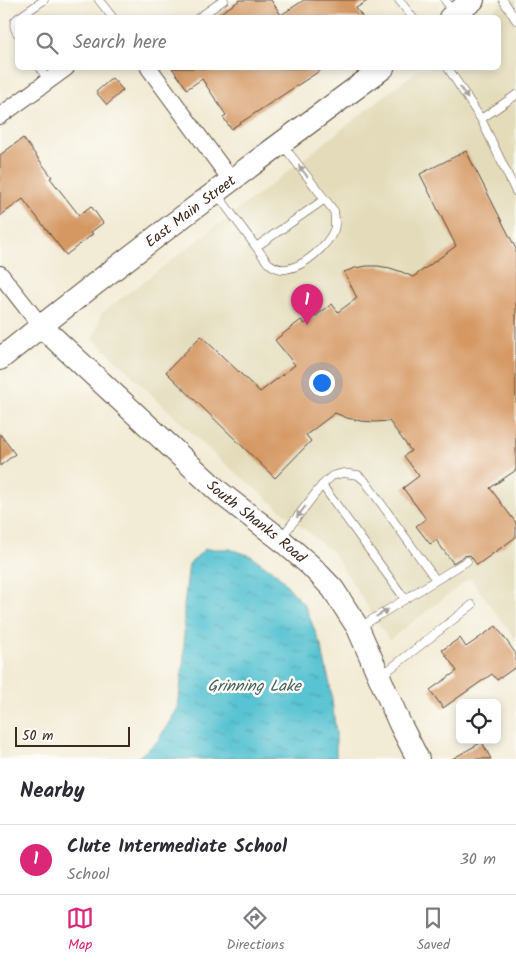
<!DOCTYPE html>
<html lang="en">
<head>
<meta charset="utf-8">
<style>
	body { margin:0; font-family:Kalam,sans-serif; background:#f7f7f7; color:#2b2b33 }
	.controls { position:absolute; right:15px; bottom:15px; display:grid; overflow:hidden; border-radius:8px; box-shadow:0 2px 8px #0003 }
	.controls button { width:45px; height:45px; display:grid; place-items:center; padding:0; border:0; border-bottom:1px solid #e1e1e2; background:#fff; color:#2b2b33; font:25px sans-serif }
	.scale { position:absolute; left:15px; bottom:12px; width:115px; box-sizing:border-box; padding-left:5px; border:2px solid #3b2a1e; border-top:0; font-size:14px; line-height:18px; white-space:nowrap; color:#3b2a1e; -webkit-text-stroke:4px #fdfcf7; paint-order:stroke }
	.you { position:absolute; left:321px; top:382px; width:18px; height:18px; margin:-12px; border:4px solid #fff; border-radius:50%; background:#1a73e8; box-shadow:0 0 0 8px #1a73e833 }
	.badge { display:grid; place-items:center; width:32px; height:32px; border-radius:50%; background:#db2777; color:#fff; font-size:16px; font-weight:700 }
	.pin { position:absolute; translate:-50% -41px; filter:drop-shadow(0 1px 2px #0008) }
	.pin::after { content:''; position:absolute; top:26px; width:18px; height:15px; background:inherit; clip-path:polygon(0 0,100% 0,50% 100%) }
	.list { margin:0; padding:0; list-style:none }
	h2 { display:flex; justify-content:space-between; align-items:center; height:65px; margin:0; padding:0 20px; font-size:21px }
	h2 small { font-size:16px; font-weight:400; color:#7c7c81 }
	.list li { display:grid; grid-template-columns:32px 1fr auto; gap:15px; align-items:center; box-sizing:border-box; height:70px; padding:0 20px; border-top:1px solid #e1e1e2 }
	.list b { display:block; font-size:19px; white-space:nowrap }
	.list p { margin:0; font-size:16px; white-space:nowrap; color:#7c7c81 }
	.list em { font-size:16px; font-style:normal; color:#7c7c81 }
	.icon { flex:none; width:28px; height:28px; fill:none; stroke:currentColor; stroke-width:2; stroke-linecap:round; stroke-linejoin:round }
	.map { position:relative; flex:none; width:516px; height:759px; overflow:hidden }
	.search { position:absolute; background:#fff; box-shadow:0 2px 8px #0003; left:15px; right:15px; top:15px; height:55px; display:flex; align-items:center; gap:12px; box-sizing:border-box; padding:0 18px; border-radius:8px; color:#7c7c81; font-size:19px }
	.sheet { height:135px; background:#fff }
	nav { display:flex; justify-content:space-around; align-items:center; box-sizing:border-box; height:70px; border-top:1px solid #e1e1e2; background:#fff; font-size:14px; color:#7c7c81 }
	nav a { display:grid; justify-items:center; gap:2px }
	nav .on { color:#db2777 }
	.map>svg:first-child { display:block }
	.built { fill:#e3dbba }
	.water { fill:url(#water-ripples); stroke:#4a7678 }
	.building { fill:#d59863 }
	.lines { fill:none; stroke-linecap:round; stroke-linejoin:round }
	.lane-casing { stroke:#564739; stroke-width:9 }
	.street-casing { stroke:#564739; stroke-width:18 }
	.secondary-casing { stroke:#564739; stroke-width:24 }
	.lane { stroke:#fff; stroke-width:8 }
	.street { stroke:#fff; stroke-width:16 }
	.secondary { stroke:#fff; stroke-width:22 }
	.oneway { fill:#a79f9a }
	.labels { text-anchor:middle; stroke-width:5; stroke-linejoin:round; paint-order:stroke }
	.street-label { font-size:15px; fill:#3b2a1e; stroke:#fdfcf7 }
	.water-label { font-size:16px; font-style:italic; fill:#45605d; stroke:#fdfcf7 }
</style>
</head>
<body>
<div class="map">
<svg width="516" height="759" viewBox="0 0 516 759">
	<defs>
		<pattern id="water-ripples" width="26" height="14" patternUnits="userSpaceOnUse" patternTransform="scale(1.25)"><rect width="26" height="14" fill="#58c3d2"/><path d="M2 4q2-2 4 0t4 0M15 11q2-2 4 0t4 0" fill="none" stroke="#4a9faa"/></pattern>
	</defs>
	<rect width="100%" height="100%" fill="#fdfcf7"/>
	<filter id="ink" filterUnits="userSpaceOnUse"><feTurbulence type="fractalNoise" baseFrequency=".02" numOctaves="2"/><feDisplacementMap in="SourceGraphic" scale="10" xChannelSelector="R" yChannelSelector="G"/><feConvolveMatrix kernelMatrix="1 2 1 2 8 2 1 2 1" color-interpolation-filters="sRGB"/></filter>
	<filter id="wash" filterUnits="userSpaceOnUse"><feTurbulence type="fractalNoise" baseFrequency=".0096" numOctaves="4" result="noise"/><feDisplacementMap in="SourceGraphic" scale="20" xChannelSelector="R" yChannelSelector="G"/><feGaussianBlur stdDeviation="1.12" result="paint"/><feColorMatrix in="noise" values="0 0 0 0 0 0 0 0 0 0 0 0 0 0 0 0 0 1.4 0 .05"/><feComposite in="paint" operator="in"/></filter>
	<g filter="url(#wash)">
		<rect width="100%" height="100%" fill="#f2ebd5"/>
		<path class="built" d="M507,0H516V640L470,578L389,640L333,553L217,457L93,338L102,313L263,191L420,68H498V18L484,17Z"/>
		<path class="water" d="M205,549H230L251,556L278,575L305,606L321,646L330,685L336,733V759H136L157,742L178,708L184,656V606L189,564Z"/>
		<g id="blocks">
			<path class="building" d="M240,0H271L281,15L304,0H369L356,8L363,18H213Z
				M172,68H324L231,129L223,117L226,115L202,79L187,89Z
				M112,78L123,90L107,105L96,92Z
				M23,138L52,177L50,178L79,215L91,206L103,223L91,232L93,234L66,255L23,199L0,216V155Z
				M466,151L516,249V470L490,488L516,523V537L477,565L470,555L464,556L453,563L436,540L430,544L416,526L426,519L403,488L419,476L404,456L411,451L389,421L375,422L361,421L347,418L335,413L306,435L311,441L275,478L166,372L201,336L260,392L295,365L275,340L301,320L305,324L332,304L338,312L357,298L344,272L355,268L367,266H378L390,268L402,272L413,277L456,246L420,174Z
				M0,434L15,454L0,466Z
				M496,626L516,654V667L497,680L492,674L443,708L430,690L457,671L442,650L460,638L466,647Z
				M482,742L491,759H452Z"/>
		</g>
	</g>
	<g filter="url(#ink)">
		<use href="#blocks" fill-opacity="0" stroke="#564739" stroke-width="1"/>
		<g class="lines">
			<g class="lane-casing">
				<path id="lane" d="M99,0L113,18
					M399,0L413,18
					M445,0L454,12
					M503,0L516,20
					M18,18L44,0
					M18,18C12,22 14,29 18,34
					M198,18L224,0
					M40,68L48,81
					M448,68L481,119L516,192
					M481,119L516,95
					M217,194L268,263C274,267 279,270 286,269C304,267 327,246 334,230C336,224 335,217 334,211L282,144
					M256,247L325,199
					M322,485L405,599
					M281,538L322,485L332,476L343,473L358,475L365,481L436,580
					M360,627L467,561
					M381,676L472,605"/>
			</g>
			<g class="street-casing">
				<path id="street" d="M149,68L231,180
					M0,116L66,68
					M0,274L41,326"/>
			</g>
			<g class="secondary-casing">
				<g id="secondary">
					<path d="M450,18L473,0"/>
					<path id="s1" d="M41,326L218,491L280,539L311,566L333,589L358,628L400,724L418,759"/>
					<path id="s2" d="M0,359C125,258 254,163 383,68"/>
				</g>
			</g>
			<use href="#lane" class="lane"/>
			<use href="#street" class="street"/>
			<use href="#secondary" class="secondary"/>
		</g>
		<defs><path id="oneway-solid" d="M-6-.8H1V-3.2L6.5 0L1 3.2V.8H-6Z" transform="scale(1.25)"/></defs>
		<g class="oneway">
			<use href="#oneway-solid" transform="translate(464 93) rotate(57)"/>
			<use href="#oneway-solid" transform="translate(303 171) rotate(-128)"/>
			<use href="#oneway-solid" transform="translate(301 512) rotate(128)"/>
			<use href="#oneway-solid" transform="translate(382 613) rotate(-32)"/>
		</g>
	</g>
	<g class="labels">
		<g class="street-label">
			<text dy="5" stroke="none"><textPath href="#s2" startOffset="241">East Main Street</textPath></text>
			<text dy="5" stroke="none"><textPath href="#s1" startOffset="291">South Shanks Road</textPath></text>
		</g>
		<g class="water-label">
			<text x="254" y="691">Grinning Lake</text>
		</g>
	</g>
</svg>
<div class="controls">
<button><svg class="icon" aria-label="locate" viewBox="0 0 24 24"><circle cx="12" cy="12" r="6"/><path d="M12 2v4M12 18v4M2 12h4M18 12h4"/></svg></button>
</div>
<div class="scale">50 m</div>
<div class="you"></div>
<div class="pin badge" style="left:307px;top:325px">1</div>
<div class="search"><svg class="icon" aria-label="search" viewBox="0 0 24 24"><circle cx="10" cy="10" r="6"/><path d="M15 15l6 6"/></svg>Search here</div>
</div>
<section class="sheet">
<h2>Nearby<small></small></h2>
<ul class="list">
<li><span class="badge">1</span><div><b>Clute Intermediate School</b><p>School</p></div><em>30 m</em></li>
</ul>
</section>
<nav>
<a class="on"><svg class="icon" aria-label="map" viewBox="0 0 24 24"><path d="M3 6l6-2 6 2 6-2v14l-6 2-6-2-6 2zM9 4v14M15 6v14"/></svg>Map</a>
<a><svg class="icon" aria-label="directions" viewBox="0 0 24 24"><path d="M12 3l9 9-9 9-9-9zM9 14v-3h6M13 9l2 2-2 2"/></svg>Directions</a>
<a><svg class="icon" aria-label="saved" viewBox="0 0 24 24"><path d="M7 4h10v16l-5-4-5 4z"/></svg>Saved</a>
</nav>
</body>
</html>
